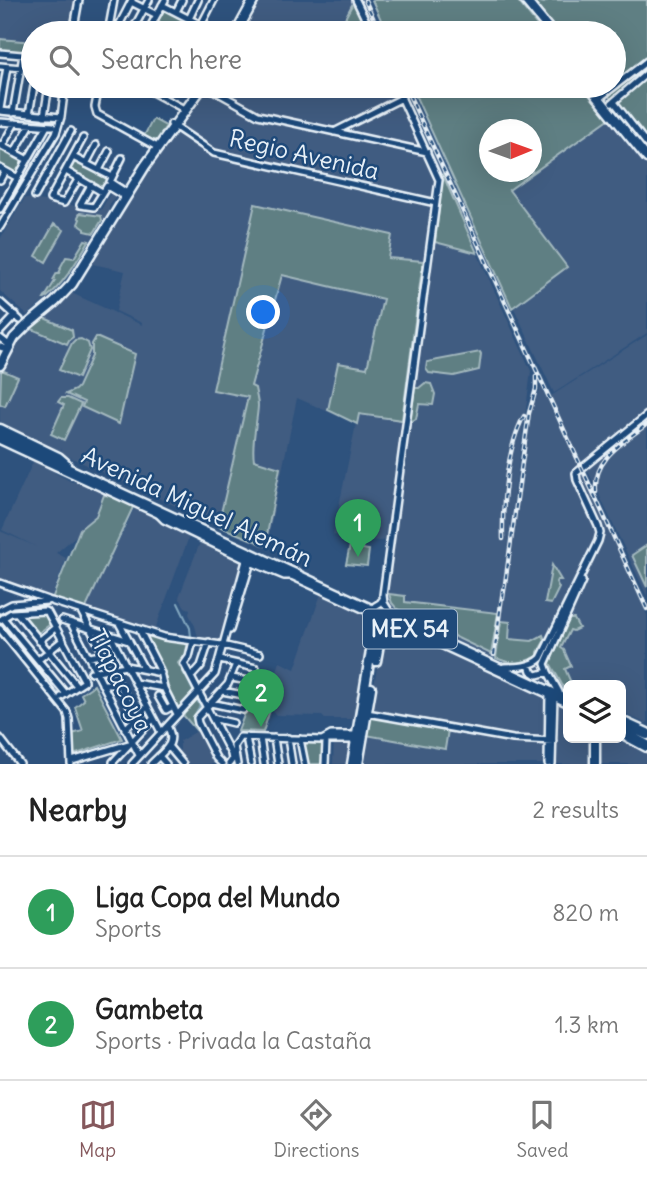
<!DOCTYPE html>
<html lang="en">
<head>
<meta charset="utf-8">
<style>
	body { margin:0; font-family:Delius,sans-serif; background:#f6f6f6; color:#222 }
	.controls { position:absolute; right:21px; bottom:21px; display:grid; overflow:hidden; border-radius:10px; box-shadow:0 7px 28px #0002 }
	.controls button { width:63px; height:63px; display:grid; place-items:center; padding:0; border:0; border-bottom:2px solid #e0e0e0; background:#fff; color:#222; font:35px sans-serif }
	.compass { position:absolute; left:479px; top:119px; width:63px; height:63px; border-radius:50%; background:#fff; box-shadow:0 7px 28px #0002; rotate:89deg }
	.you { position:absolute; left:264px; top:313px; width:24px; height:24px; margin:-18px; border:5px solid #fff; border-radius:50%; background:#1a73e8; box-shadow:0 0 0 10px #1a73e833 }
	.badge { display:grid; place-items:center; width:46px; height:46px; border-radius:50%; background:#85585c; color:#fff; font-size:23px; font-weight:700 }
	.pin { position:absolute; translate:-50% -58px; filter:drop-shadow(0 2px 4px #0008) }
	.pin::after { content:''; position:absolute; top:37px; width:24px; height:21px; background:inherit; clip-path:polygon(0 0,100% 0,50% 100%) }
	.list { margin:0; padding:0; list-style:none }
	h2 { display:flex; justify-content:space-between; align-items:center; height:91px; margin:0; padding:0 28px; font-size:30px }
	h2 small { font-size:23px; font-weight:400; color:#767676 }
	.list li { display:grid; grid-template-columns:46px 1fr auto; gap:21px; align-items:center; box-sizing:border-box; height:112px; padding:0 28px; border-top:2px solid #e0e0e0 }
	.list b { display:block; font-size:26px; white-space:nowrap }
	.list p { margin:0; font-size:23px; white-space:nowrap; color:#767676 }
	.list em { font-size:23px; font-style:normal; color:#767676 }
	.icon { flex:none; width:38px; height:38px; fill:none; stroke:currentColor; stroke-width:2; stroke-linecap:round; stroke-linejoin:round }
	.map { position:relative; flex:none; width:647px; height:764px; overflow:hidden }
	.search { position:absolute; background:#fff; box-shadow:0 7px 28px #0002; left:21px; right:21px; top:21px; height:77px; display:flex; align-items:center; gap:18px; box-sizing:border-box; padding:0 24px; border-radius:38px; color:#767676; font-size:26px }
	.sheet { height:315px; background:#fff }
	nav { display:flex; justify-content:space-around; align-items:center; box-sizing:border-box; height:98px; border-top:2px solid #e0e0e0; background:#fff; font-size:19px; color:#767676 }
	nav a { display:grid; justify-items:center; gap:4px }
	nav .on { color:#85585c }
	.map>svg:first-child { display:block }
	.built { fill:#405c81 }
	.green { fill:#5e7f83; stroke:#a3b8be; stroke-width:2; fill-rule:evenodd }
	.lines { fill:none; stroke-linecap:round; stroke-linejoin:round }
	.stream { stroke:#82a7bf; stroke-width:2 }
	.minor-casing { stroke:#e8f1f8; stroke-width:10 }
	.major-casing { stroke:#e8f1f8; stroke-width:13 }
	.highway-casing { stroke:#e8f1f8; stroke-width:15 }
	.minor { stroke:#1f4a7a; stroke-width:5 }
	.major { stroke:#1f4a7a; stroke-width:8 }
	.highway { stroke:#1f4a7a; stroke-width:10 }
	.rail-casing { stroke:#e8f1f8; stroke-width:4.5 }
	.rail { stroke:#1f4a7a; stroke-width:2; stroke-dasharray:5; stroke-linecap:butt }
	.labels { text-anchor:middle; stroke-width:5; stroke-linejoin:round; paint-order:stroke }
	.shield { fill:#1f4a7a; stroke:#acbfd2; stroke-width:2 }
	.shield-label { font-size:23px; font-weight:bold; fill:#e8f1f8 }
	.street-label { font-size:24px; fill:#e8f1f8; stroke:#1f4a7a }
</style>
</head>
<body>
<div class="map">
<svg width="647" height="764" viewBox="0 0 647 764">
	<rect width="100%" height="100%" fill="#2e527d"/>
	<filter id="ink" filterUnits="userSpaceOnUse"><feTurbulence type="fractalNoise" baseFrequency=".0143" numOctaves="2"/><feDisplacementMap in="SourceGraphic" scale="14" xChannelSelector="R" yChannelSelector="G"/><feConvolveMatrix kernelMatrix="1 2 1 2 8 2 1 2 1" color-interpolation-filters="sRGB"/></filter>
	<g filter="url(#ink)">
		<path class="built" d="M0,0H77L71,33H33V41L0,38Z
			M258,0H353L367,33H239Z
			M206,86H391L435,182L390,540L379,541L333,535L356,424L297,398L266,548L61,453L62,448L60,452L0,425V371L16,338L69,292L142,325V323L116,311L125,271L88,263L93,260L145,174Z
			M610,118L647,164V333L554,393L514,308L567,267L509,190Z
			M111,192L116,195L109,206V211L66,279L51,296L27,315L0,291V239L25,198L101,210Z
			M435,242L477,253L531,371L493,658L385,607Z
			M647,335V420L582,471L647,615V724L629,716L625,712H621V685H568V692L495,658L530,412L534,403L541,387L579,466L582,463L551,396Z
			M647,423V596L587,469Z
			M34,460L54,469L55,473L72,482L78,481L107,495L98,517L56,553L66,558L51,598L0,581V531L37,547L2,530Z
			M136,505L155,513L190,534L154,632L86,609Z
			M201,540L239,558L243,565L222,641L198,637L195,626L189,614L190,609L185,607L179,597Z
			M322,591L371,614L373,618L357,719H325L322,716L276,715L271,709L277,691L271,689L280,662L295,669Z
			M392,625L568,704V738H593V764H361L383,631Z
			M197,731L213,762L216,764H187L177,753L180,750V741Z
			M597,738H614L647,753V764H596Z
			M334,741H352L349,764H333Z"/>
		<path class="green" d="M372,0H517L543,33H387Z
			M532,0L544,3L548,0H647V146L601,86H614V33H559Z
			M354,1L369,33H328L331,24L343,22Z
			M165,8L198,26L194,33H177L157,23Z
			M0,39L33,42V54L0,51Z
			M411,86H584L610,118L509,190L567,267L512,308ZM490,130H532V172H490Z
			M153,119L166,126L157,140H152L144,136Z
			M0,146L23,160L24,161L17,175L0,166Z
			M74,158L110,178L104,189L68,170Z
			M443,175L477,253L435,242Z
			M255,204L392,235L388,258L423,261L402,420L359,414L357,424L328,410L338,363L367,368L383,299L282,275L251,386L255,388C256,394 258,401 258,406C257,424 251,442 254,460L280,468L265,545L218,526L248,397L213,390Z
			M80,213L101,216L102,220L94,233L85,231V229L78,224L80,219L78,217Z
			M54,224L64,230L46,262L36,256Z
			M85,240L89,241C76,262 64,284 45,299H44L55,281L53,280L57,273H59L61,269L60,268L66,257L74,258Z
			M42,317L72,330L73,337L69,340L67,344L32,329L31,326Z
			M96,337L135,354L119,424L82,407L84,402L66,394L75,390L78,387L92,356V344Z
			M81,339L88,343L90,350L78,378L59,370L72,343L75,340Z
			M480,352L481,354L479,370L454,376L429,373L426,369L427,362Z
			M1,371H4L18,377L5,406L0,404Z
			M425,383L431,384L435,394L433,405L419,404L416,419L410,422L415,388H419Z
			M61,398H68L81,404L64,440L51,434L64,405L58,402Z
			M104,495L113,496L134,505L85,610L52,599L80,529L96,516Z
			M352,536L364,538L362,549L369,550L367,566L346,564Z
			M647,545V587L632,555Z
			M552,565L561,580H557L556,582L559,588L551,604L545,603Z
			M389,594L405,596V602L498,613L491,654L397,609L392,603Z
			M47,613L52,623L37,634L20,614Z
			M569,619H574L579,628L573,631L570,630L561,648L564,650L571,666L565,669L572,685H568V692L565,690L550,663Z
			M501,621L510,622L509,639L532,641L543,635L545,640L538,652V656C521,664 513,665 496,658Z
			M143,633L188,643L185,655L178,663L195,693L178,710L168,690Z
			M256,684L276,691L263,732L238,731Z
			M94,685L122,739L73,755L72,734L83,731L75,707L84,700L81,694Z
			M197,699L200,706C193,718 191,717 197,731L183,715Z
			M370,716L448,730L445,749L366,735Z
			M301,740L325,741L324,764H306Z"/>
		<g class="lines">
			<path class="stream" d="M178,603L190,628L191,637
				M189,647L186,656L180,664L194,693
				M196,717V713L200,706L197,698"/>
			<g class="minor-casing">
				<path id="minor" d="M356,0L372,33
					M131,2L157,15
					M162,5L201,25
					M176,12L182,0
					M189,19L198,0
					M153,23L171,33
					M73,33L79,0
					M108,33L114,0
					M115,33L132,0
					M131,33L149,0
					M147,33L165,0
					M197,33L214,0
					M0,53L33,56
					M0,66L33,69
					M99,86L95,107L97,114L159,148
					M141,86L182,108
					M206,86L258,115L427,152
					M602,96L647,61
					M614,102L647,144
					M612,103L647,73
					M0,109L7,67
					M0,111L61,117
					M13,113L23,55
					M29,114L34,86
					M44,116L49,86
					M0,122L53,126
					M171,124L214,153L436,203
					M334,132L402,98
					M0,145L28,160
					M2,146L15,123
					M14,153L31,124
					M73,157L112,177
					M122,158L110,182L124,191
					M86,164L96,145
					M0,168L18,178
					M99,170L109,151
					M66,171L102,192
					M79,178L64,203L50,199L83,138
					M0,180L5,171
					M91,185L80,205L94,207L107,186L122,195
					M35,196L71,131
					M0,209L47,126
					M0,227L56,133L61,117L65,86
					M0,302L20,320
					M0,332L16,315
					M0,338L9,345
					M0,347L7,349
					M157,513L164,520L255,564L284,576H292
					M0,583L51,601L164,637L222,645L260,654
					M375,606L380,603L383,599
					M0,610L12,604L47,601
					M81,611L104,655
					M17,613L77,686
					M391,614L384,603L383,595L439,180L396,86
					M3,618L66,694
					M0,620L11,613L45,611L48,613L84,680V682L61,697
					M62,620L129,641
					M71,623L139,755
					M119,623L144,669
					M0,629L67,712L69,719L71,764
					M139,629L159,668L164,688L177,714
					M230,630L251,562L253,560
					M110,635L161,732
					M39,641L56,627
					M193,641L189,657L184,664L231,754L232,760L229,764
					M89,657L107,654
					M38,660L63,640
					M220,660L256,668
					M529,665L531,671L537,675L548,672
					M504,667C516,667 532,667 541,658L598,541L600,533L598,526L577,480L576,473L647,415
					M91,672L126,666L161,673
					M191,677L201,666L209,642
					M232,678L253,682
					M135,683L164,688
					M102,684H119L136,717
					M222,691L249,696
					M559,692L548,672L545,664L582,581
					M158,696L166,710L173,706
					M211,703L243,710
					M367,713L513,739L553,741
					M212,718L233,723
					M125,729L147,707
					M246,737L251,764
					M0,738L20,764
					M260,738L264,764
					M274,738L278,764
					M288,738L292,764
					M300,739L305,764
					M168,746L183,764
					M159,756L166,764
					M72,761L129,744
					M113,764V762L153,719
					M132,764L215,674L247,557L246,553
					M151,764C163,751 178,744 167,726
					M222,764L216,758L198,723L197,718L228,684L236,664
					M237,764L234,746L240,737L322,740L331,735H357
					M325,764L326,742L327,740H356
					M548,764L549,693
					M552,764L554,695"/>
			</g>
			<g class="major-casing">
				<path id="major" d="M525,0L552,33
					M236,33L254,0
					M589,86L647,158
					M0,365L14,338L26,326L55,302L72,284L145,166L203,86
					M376,661L382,627L386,625L397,623
					M352,764L373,639L376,618L372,612
					M358,764L371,688
					M595,764V738"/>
			</g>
			<g class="highway-casing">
				<path id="highway" d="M0,430L58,458L65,464
					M0,438C189,526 379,614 568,701
					M621,722L647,734
					M621,732L647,746"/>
			</g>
			<use href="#minor" class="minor"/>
			<use href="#major" class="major"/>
			<use href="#highway" class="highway"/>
			<g class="rail-casing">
				<path id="rail" d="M365,0L380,33
					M405,86L647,609
					M596,492C593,458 623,443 647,424
					M503,539C502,504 507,446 524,416
					M503,598L529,413L536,389V376
					M494,655L503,589"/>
			</g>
			<use href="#rail" class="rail"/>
		</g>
	</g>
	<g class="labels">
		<rect class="shield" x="363" y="609.5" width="94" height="39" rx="5"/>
		<g class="shield-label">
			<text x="410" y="637">MEX 54</text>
		</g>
		<g class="street-label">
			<text transform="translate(304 155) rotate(13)" y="8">Regio Avenida</text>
			<text transform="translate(197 507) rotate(25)" y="8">Avenida Miguel Alemán</text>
			<text transform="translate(120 681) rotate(63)" y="8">Tlapacoya</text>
		</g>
	</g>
</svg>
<div class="controls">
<button><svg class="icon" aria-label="layers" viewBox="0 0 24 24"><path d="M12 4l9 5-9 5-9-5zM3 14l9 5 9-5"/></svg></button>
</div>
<svg class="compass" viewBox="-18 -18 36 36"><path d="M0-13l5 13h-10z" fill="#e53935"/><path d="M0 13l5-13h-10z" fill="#767676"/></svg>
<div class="you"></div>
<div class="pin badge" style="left:358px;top:557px;background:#2e9e5b">1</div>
<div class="pin badge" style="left:261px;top:727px;background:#2e9e5b">2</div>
<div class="search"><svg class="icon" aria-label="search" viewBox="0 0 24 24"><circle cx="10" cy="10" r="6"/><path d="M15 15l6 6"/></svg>Search here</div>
</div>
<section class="sheet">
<h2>Nearby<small>2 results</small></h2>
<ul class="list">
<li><span class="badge" style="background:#2e9e5b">1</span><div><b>Liga Copa del Mundo</b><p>Sports</p></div><em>820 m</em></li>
<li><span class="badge" style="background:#2e9e5b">2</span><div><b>Gambeta</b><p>Sports · Privada la Castaña</p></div><em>1.3 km</em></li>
</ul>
</section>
<nav>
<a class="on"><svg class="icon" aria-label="map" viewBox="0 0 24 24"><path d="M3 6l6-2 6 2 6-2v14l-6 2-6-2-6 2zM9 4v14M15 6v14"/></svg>Map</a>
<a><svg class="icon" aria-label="directions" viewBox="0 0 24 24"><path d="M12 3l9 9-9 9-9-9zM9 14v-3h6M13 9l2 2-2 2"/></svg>Directions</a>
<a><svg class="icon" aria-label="saved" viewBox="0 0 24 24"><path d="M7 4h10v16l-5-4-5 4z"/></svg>Saved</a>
</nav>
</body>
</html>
